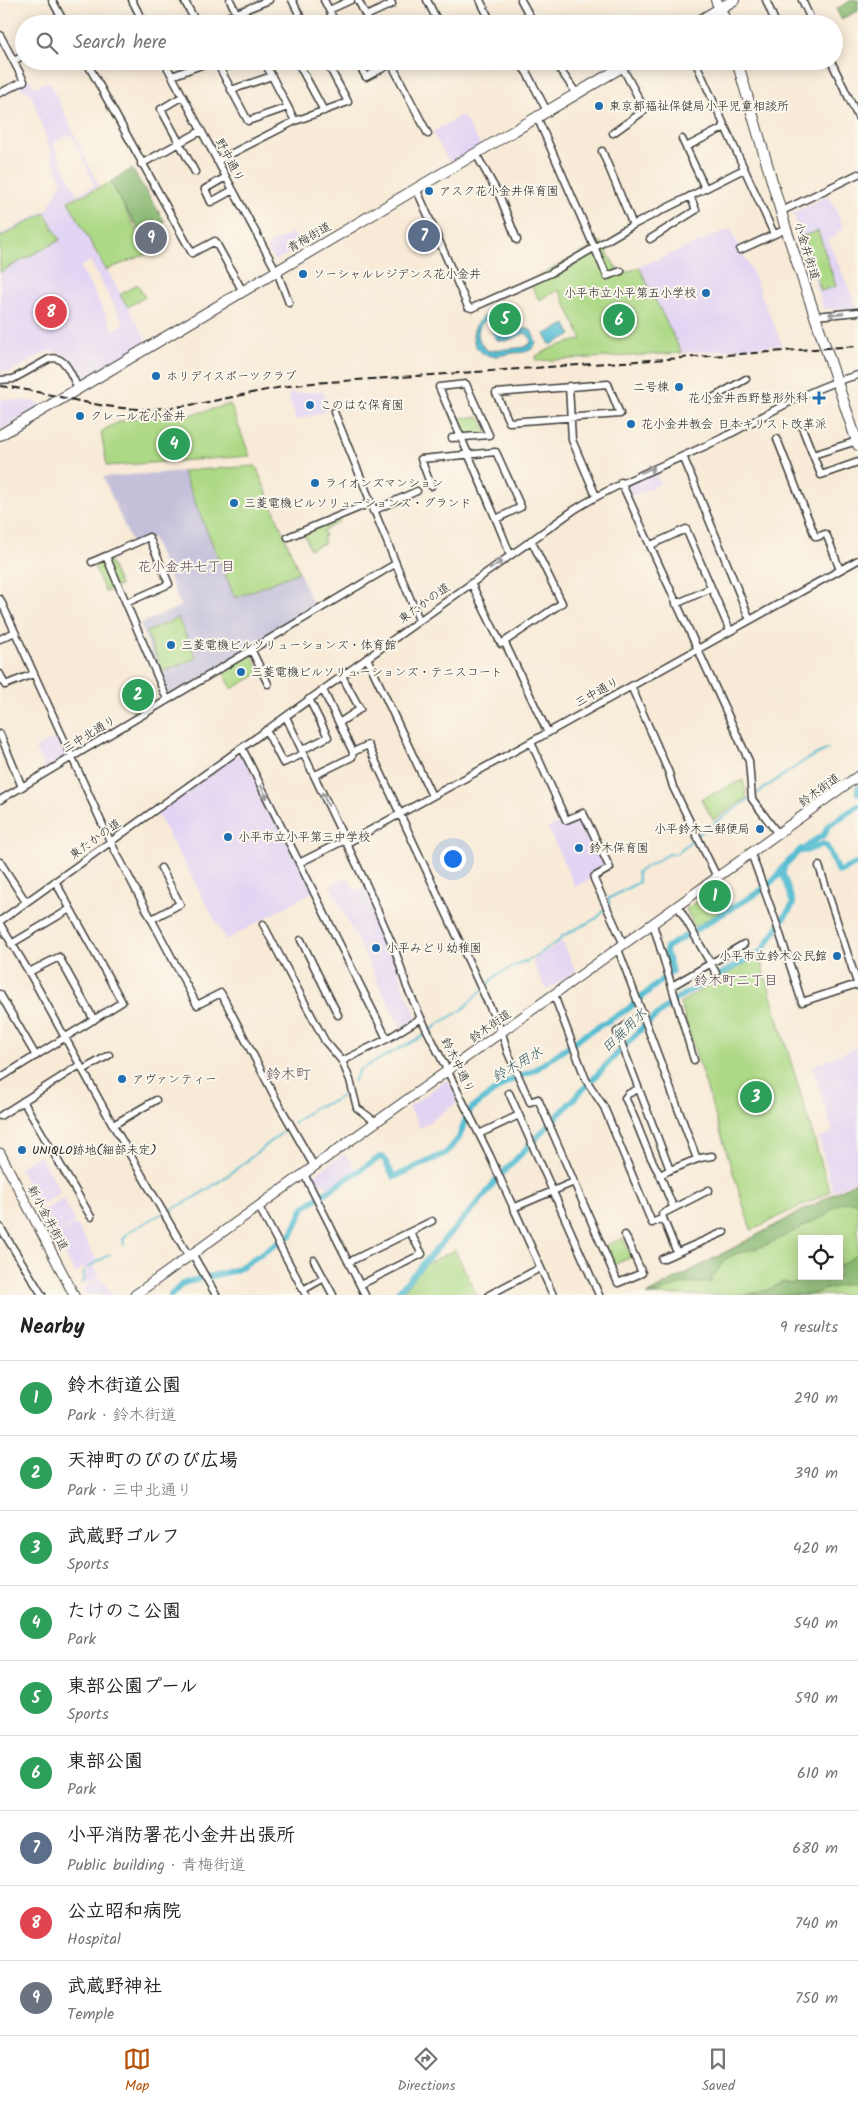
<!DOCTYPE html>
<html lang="en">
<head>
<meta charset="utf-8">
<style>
	body { margin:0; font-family:Kalam,"Klee One",sans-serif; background:#f2f2f2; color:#222 }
	.controls { position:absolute; right:15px; bottom:15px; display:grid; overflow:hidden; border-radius:0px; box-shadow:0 2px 12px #0003 }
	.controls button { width:45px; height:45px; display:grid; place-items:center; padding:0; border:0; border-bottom:1px solid #e0e0e0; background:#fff; color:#222; font:25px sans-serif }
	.you { position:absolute; left:452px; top:858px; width:18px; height:18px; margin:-12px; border:4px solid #fff; border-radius:50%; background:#1a73e8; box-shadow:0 0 0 8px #1a73e833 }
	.badge { display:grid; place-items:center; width:32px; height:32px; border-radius:50%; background:#b45309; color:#fff; font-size:16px; font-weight:700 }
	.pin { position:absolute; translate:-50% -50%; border:2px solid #fff; box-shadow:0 1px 5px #0006 }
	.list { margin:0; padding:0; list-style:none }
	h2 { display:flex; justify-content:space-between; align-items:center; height:65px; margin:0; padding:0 20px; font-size:21px }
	h2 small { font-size:16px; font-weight:400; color:#767676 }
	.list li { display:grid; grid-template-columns:32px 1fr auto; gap:15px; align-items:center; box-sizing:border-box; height:75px; padding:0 20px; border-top:1px solid #e0e0e0 }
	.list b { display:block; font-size:19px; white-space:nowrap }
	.list p { margin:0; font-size:16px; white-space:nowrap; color:#767676 }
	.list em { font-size:16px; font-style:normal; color:#767676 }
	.icon { flex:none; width:28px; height:28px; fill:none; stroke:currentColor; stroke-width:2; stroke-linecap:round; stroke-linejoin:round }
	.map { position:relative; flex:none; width:858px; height:1295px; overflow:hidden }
	.search { position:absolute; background:#fff; box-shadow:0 2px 12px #0003; left:15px; right:15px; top:15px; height:55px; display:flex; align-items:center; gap:12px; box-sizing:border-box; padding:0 18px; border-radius:28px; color:#767676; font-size:19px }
	.sheet { height:740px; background:#fff }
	nav { display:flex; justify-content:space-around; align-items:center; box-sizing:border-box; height:70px; border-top:1px solid #e0e0e0; background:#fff; font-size:14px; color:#767676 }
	nav a { display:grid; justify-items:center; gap:2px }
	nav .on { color:#b45309 }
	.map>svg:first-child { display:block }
	.built { fill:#e2d4f3; fill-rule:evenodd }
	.industrial { fill:#c5c0da }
	.green { fill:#add986; stroke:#647a51; fill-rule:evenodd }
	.forest { fill:#8ab973; stroke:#536a48 }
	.water { fill:#55bdd2; stroke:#386c77; fill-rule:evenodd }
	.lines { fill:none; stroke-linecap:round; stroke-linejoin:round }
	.stream { stroke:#55bdd2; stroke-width:2 }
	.canal { stroke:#55bdd2; stroke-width:6 }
	.street-casing { stroke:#3d3b38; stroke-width:9 }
	.secondary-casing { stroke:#3d3b38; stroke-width:11 }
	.primary-casing { stroke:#3d3b38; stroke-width:12 }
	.street { stroke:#fff; stroke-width:6 }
	.secondary { stroke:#fff; stroke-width:9 }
	.primary { stroke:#fff; stroke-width:10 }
	.rail { stroke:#1c1c1c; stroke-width:2; stroke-dasharray:8 4; stroke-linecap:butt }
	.oneway { stroke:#999 }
	.poi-dot { fill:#1f6fb2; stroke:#fbf7ec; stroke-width:2 }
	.labels { text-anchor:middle; stroke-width:4; stroke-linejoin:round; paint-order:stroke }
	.poi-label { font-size:12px; fill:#1c1c1c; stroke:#fbf7ec; text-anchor:start }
	.street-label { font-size:12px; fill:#1c1c1c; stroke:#fbf7ec }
	.neighbourhood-label { font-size:14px; fill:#584856; stroke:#fbf7ec }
	.water-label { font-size:14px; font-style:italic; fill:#335c65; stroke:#fbf7ec }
	.quarter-label { font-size:15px; fill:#584856; stroke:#fbf7ec }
</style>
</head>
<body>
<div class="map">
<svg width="858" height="1295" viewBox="0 0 858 1295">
	<rect width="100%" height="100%" fill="#fbf7ec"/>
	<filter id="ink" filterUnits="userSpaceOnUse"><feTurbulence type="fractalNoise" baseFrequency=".02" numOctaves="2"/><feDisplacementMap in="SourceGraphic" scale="10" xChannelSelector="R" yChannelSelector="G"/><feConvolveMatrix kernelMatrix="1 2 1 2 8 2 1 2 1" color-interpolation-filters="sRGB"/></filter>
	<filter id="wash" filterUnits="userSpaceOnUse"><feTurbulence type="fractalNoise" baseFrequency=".0096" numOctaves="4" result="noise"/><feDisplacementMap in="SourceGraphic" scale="20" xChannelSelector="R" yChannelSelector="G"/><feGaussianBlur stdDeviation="1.12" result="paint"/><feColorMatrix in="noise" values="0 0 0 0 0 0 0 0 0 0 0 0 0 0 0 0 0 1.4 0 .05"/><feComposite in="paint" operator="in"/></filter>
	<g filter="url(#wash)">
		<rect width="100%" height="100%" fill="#f8ead7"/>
		<path class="built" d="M30,79L34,87L49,81L99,186L67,201L148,342L78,383L62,355L54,351H48L11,372L0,371V272L59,240L45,213L0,237V235L48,209L61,182L31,94L17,86ZM71,134L95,185L77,194L53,143ZM90,261L124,324L114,330L80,267Z
			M462,115L481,146L453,162L449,161L432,132Z
			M829,195L844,229L836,232L837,236L828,240L857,308L824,309L793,213Z
			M730,229L753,274L782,345L682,353L639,267Z
			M292,232L301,247L275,261L266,247Z
			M323,391L329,407L326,411L296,420L288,394Z
			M0,399L31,401L44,405L0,430Z
			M654,470L660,484L630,497L625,485Z
			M59,736L67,756L45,770L35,748Z
			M241,752L314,891L226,940L156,812Z
			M583,813L610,868L575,887L548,828Z
			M347,877L354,891L364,888L365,886L394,955L404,988L417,1018L401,1029L330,885Z
			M562,942L576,971L549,989H546L533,963L534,959Z
			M858,1047V1179L833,1192L819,1138L833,1132L813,1066Z
			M446,1080L449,1081L458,1102L420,1128L409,1107Z
			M344,1153L357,1170L329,1189L325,1183L315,1189L311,1180L313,1176Z
			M40,1156L61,1193L39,1205L19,1167Z
			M63,1199L75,1222L59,1233L58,1231L54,1233L42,1211Z
			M76,1224L97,1261L87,1268L89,1270L94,1267L100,1277L87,1284L85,1280L87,1273L83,1268L75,1273L55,1236Z
			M101,1278L112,1295H86L83,1288Z"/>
		<path class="industrial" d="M256,466L315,610L169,699L140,624L181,606L152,537L133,546L103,477Z"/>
		<path class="green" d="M112,182L147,254L106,270L68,201Z
			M45,213L60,240L0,272V237Z
			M818,231L836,286L821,291L803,236Z
			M602,242L613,263L617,269L625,273L639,267L682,353L536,361V356L554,347L582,339L559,290L539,300L529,281Z
			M137,284L145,297L128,307L120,295Z
			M230,404L250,456L107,466L101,432C130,412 147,419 180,416C197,414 213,409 230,404Z
			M480,417L489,435L461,437L453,418Z
			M256,466L299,572L235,598L182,471Z
			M339,518L340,521L323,531L325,536L323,538L325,543L310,549L304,533Z
			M108,557L120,586L105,592L93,564Z
			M178,618L196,658L163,672L146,632Z
			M252,654L260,673L232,689L222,671Z
			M142,677L153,705L135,716L123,686Z
			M743,780L747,798L713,820L701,799Z
			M720,885H723L730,906L695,927L686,909Z
			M759,955L830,1192L751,1230L680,1003Z
			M858,1181V1295H646L833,1194ZM802,1239H839V1276H802Z
			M623,1238L632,1257L613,1265L605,1246Z
			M455,1250L477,1295H401L424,1265Z"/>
		<path class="forest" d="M852,0H858V11L841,19L836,9Z
			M132,169L165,222L142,236L110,182Z
			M858,1181V1202C851,1203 842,1201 836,1206C831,1208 829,1214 825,1216C801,1226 779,1241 755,1249C746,1252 735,1252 726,1259C721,1263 721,1269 712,1276L711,1282C701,1283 691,1283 682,1284C669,1287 659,1295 646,1295Z
			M858,1254V1283C848,1283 819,1290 811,1295H746L768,1290L783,1282L793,1284L809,1276H839V1266Z"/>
		<path class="water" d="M493,312L498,317L496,328L501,336C513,336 520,325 531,330L536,342C532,353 524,352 514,353C506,354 494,358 487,355C464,346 472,317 493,312ZM493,318L491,330L497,340L506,341L525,333L530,337L531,343L525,347L489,351C474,342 474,321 493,318Z
			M566,324L571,335L550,345L545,334Z"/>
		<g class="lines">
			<path class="stream" d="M753,796L807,759L828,749
				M431,1031L438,1024L462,1010L497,975L524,961L526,962L560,940L561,937L597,918L610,904L608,899L639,882L637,872L669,854H676L700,833L749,799
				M354,1082L359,1070L427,1034
				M293,1124L315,1107L332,1102L350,1091
				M166,1212C212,1192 250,1158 289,1127
				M124,1245L123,1239L129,1232L161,1214
				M88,1268L110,1254
				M81,1283L83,1282L84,1272"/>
			<path class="canal" d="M858,788V793
				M802,851L815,840L824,835L828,826L858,806
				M171,1295L182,1284L187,1282L236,1270L292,1234L304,1207L380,1157H383L394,1177L446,1153L459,1138L466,1118L472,1108L507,1082L535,1070L586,1034L628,1009L672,971L666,952L667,947L759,892L778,876L782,868L801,849L806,851L823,844L827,847L838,872L858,863
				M395,1295L485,1195L495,1181L642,1028L676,999L762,951L793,904L782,871L784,869"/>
		</g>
	</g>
	<g filter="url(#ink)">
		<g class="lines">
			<g class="street-casing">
				<path id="street" d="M52,0L65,24
					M132,0L144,24
					M184,0L197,24
					M230,0L242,24
					M292,0L304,24
					M324,0L336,24
					M358,0L370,24
					M427,0L439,24
					M480,0L492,24
					M521,0L534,24
					M766,0L776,24
					M802,0L813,24
					M329,10L351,0
					M366,16L392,4L390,0
					M210,24L269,0
					M0,35L24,81L0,93
					M14,61L24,55
					M86,61L192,253L215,241L242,290
					M164,61L278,274L289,303
					M216,61L248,121L288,107
					M264,61L295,121
					M297,61L324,111
					M357,61L366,77L385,67L391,61
					M390,61L428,134
					M518,61L527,73L547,111
					M554,61L577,94
					M695,61L774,234
					M831,61L858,117
					M172,76L212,61
					M231,90L272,76
					M183,96L161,109L195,172
					M537,117L607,276L621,271
					M613,133L645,110L622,67
					M682,139L705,188
					M686,147L725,127
					M602,151L633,225
					M476,154L500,197L517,240
					M217,161L295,121L348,102L326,61
					M141,164L201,131
					M226,177L205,189L211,202L233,190
					M416,188L468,307L472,308L551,273L633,225L744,169
					M782,211L858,174
					M650,239L696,210L690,196
					M740,250L786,229
					M815,316L858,312
					M0,380L13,379L49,359C66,354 71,376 78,388
					M608,384L620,414L509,422L496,393Z
					M569,386L572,440L596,496
					M709,400L746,379
					M334,412L419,620
					M803,430L821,475L858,462
					M452,438L489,435L466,384L439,387C463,442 488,498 510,554
					M777,439L815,536L817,537L825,534L827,536L840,570
					M813,455L857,441
					M683,456L750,620
					M621,482L749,761L752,799L778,834
					M431,486L421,459L496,452L521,507L496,519
					M373,511L417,491
					M288,537L370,503
					M651,545L686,529L730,631
					M92,562L106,556
					M471,583L501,644L559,605L562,603L531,540
					M0,599L110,841L197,1005L221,993L277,1101L314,1166
					M126,603L169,584L149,537L106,556L167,699
					M676,604L711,588
					M0,639L15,632
					M505,643L548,733
					M252,651L268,684
					M367,658L432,796
					M0,674L5,685L33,674
					M631,686L669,773L673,787L717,877
					M323,690L351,748L353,752L368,745L502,1033L508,1053L530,1102L538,1099L618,1283L642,1273L625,1235
					M286,717L367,886L396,953L407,987L421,1018L490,1156L553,1295
					M339,723L360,709L342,676
					M266,730L283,763L303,754
					M0,734L22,787
					M531,742L566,820L583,813L610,868L594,877V879L624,945
					M242,748L387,1039
					M302,750L328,737L309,699
					M315,775L352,757L353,752
					M0,800L395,564
					M347,843L531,742L858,560
					M751,853L777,925L802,1002L857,984
					M0,862L26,902
					M299,863L345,840
					M819,866L858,986
					M678,906L716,973
					M152,919L180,904L161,868
					M0,921L574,510C623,479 677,461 728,435C770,413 812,387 858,375
					M0,924L29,972L113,1125L189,1257
					M263,924L325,1041L342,1061L350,1080L357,1108L376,1122
					M653,924L694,1060
					M301,940L338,1015
					M11,944L70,909
					M618,949L697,1159
					M29,972L59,957L94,1020
					M672,986L744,944
					M0,994L36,1056
					M554,995L586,1080L604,1107L652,1223L663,1218L662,1214L709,1190
					M643,1013L617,1032L670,1170L700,1158L712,1156
					M342,1061L387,1039L421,1018
					M83,1070L109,1055
					M0,1078L122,1002L55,881
					M638,1089L628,1094L625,1098C639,1124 644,1149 660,1175
					M23,1101L91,1217
					M519,1115L599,1295
					M0,1116L80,1065
					M113,1125L156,1100
					M479,1134L519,1115L509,1093
					M670,1170L660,1175L673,1207
					M304,1174L365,1295
					M259,1207L306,1295
					M513,1208L574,1182
					M663,1218L677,1253
					M0,1227L42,1295
					M193,1255L216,1295
					M662,1259L724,1232
					M314,1260L333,1295
					M349,1262L432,1221
					M360,1285L422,1254L410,1232
					M303,1290L324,1278
					M489,1295L540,1268"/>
			</g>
			<g class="secondary-casing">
				<path id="secondary" d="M0,1153L74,1295
					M135,1295L858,776"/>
			</g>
			<g class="primary-casing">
				<path id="primary" d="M716,0L727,24
					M694,24L734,0
					M737,61L786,229L858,445
					M0,435L632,61"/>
			</g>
			<use href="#street" class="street"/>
			<use href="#secondary" class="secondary"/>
			<use href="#primary" class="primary"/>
			<path class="rail" d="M0,386C48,391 94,409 143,409C201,409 256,388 313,383L858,346"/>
		</g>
		<defs><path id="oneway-shaft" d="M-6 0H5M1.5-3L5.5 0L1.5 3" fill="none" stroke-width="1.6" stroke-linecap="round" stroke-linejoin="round" transform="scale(1.25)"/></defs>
		<g class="oneway">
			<use href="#oneway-shaft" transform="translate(836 314) rotate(175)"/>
			<use href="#oneway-shaft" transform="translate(648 470) rotate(-23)"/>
			<use href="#oneway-shaft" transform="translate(496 565) rotate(-36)"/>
			<use href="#oneway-shaft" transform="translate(264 792) rotate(64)"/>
			<use href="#oneway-shaft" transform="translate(325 799) rotate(-116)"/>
		</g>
	</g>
	<g class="poi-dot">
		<circle cx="599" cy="106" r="5"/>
		<circle cx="429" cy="191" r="5"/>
		<circle cx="303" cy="274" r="5"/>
		<circle cx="706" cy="293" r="5"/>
		<circle cx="156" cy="376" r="5"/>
		<circle cx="679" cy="387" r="5"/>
		<path d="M816.5 390.5h5v5h5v5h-5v5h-5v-5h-5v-5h5z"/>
		<circle cx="310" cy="405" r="5"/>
		<circle cx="80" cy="416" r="5"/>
		<circle cx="631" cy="424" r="5"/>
		<circle cx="315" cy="483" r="5"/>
		<circle cx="234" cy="503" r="5"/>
		<circle cx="171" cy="645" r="5"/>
		<circle cx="241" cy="672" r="5"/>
		<circle cx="760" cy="829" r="5"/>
		<circle cx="228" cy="837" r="5"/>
		<circle cx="579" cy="848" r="5"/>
		<circle cx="376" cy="948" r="5"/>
		<circle cx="837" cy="956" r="5"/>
		<circle cx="122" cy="1079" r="5"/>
		<circle cx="22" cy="1150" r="5"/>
	</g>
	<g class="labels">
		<g class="poi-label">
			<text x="609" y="110">東京都福祉保健局小平児童相談所</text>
			<text x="439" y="195">アスク花小金井保育園</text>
			<text x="313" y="278">ソーシャルレジデンス花小金井</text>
			<text x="696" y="297" text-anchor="end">小平市立小平第五小学校</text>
			<text x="166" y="380">ホリデイスポーツクラブ</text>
			<text x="669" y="391" text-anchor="end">二号棟</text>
			<text x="808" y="402" text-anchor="end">花小金井西野整形外科</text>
			<text x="320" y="409">このはな保育園</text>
			<text x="90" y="420">クレール花小金井</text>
			<text x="641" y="428">花小金井教会 日本キリスト改革派</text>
			<text x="325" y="487">ライオンズマンション</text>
			<text x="244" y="507">三菱電機ビルソリューションズ・グランド</text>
			<text x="181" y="649">三菱電機ビルソリューションズ・体育館</text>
			<text x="251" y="676">三菱電機ビルソリューションズ・テニスコート</text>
			<text x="750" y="833" text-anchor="end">小平鈴木二郵便局</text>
			<text x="238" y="841">小平市立小平第三中学校</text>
			<text x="589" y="852">鈴木保育園</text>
			<text x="386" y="952">小平みどり幼稚園</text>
			<text x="827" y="960" text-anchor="end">小平市立鈴木公民館</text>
			<text x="132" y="1083">アヴァンティー</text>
			<text x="32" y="1154">UNIQLO跡地(細部未定)</text>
		</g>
		<g class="street-label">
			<text transform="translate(230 160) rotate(62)" y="4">野中通り</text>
			<text transform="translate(309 237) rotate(-30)" y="4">青梅街道</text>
			<text transform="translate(807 251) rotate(73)" y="4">小金井街道</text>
			<text transform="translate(424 603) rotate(-36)" y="4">東たかの道</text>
			<text transform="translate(597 692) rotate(-29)" y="4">三中通り</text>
			<text transform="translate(89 734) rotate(-31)" y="4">三中北通り</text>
			<text transform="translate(819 790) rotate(-36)" y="4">鈴木街道</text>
			<text transform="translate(95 839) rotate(-36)" y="4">東たかの道</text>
			<text transform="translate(490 1026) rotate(-35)" y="4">鈴木街道</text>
			<text transform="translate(458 1065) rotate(64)" y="4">鈴木中通り</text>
			<text transform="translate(48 1218) rotate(62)" y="4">新小金井街道</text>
		</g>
		<g class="neighbourhood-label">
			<text x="186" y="571">花小金井七丁目</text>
			<text x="736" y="985">鈴木町二丁目</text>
		</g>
		<g class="water-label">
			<text transform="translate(624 1030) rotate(-44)" y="5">田無用水</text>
			<text transform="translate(517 1064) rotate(-30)" y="5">鈴木用水</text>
		</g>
		<g class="quarter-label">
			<text x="288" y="1079">鈴木町</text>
		</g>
	</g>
</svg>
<div class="controls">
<button><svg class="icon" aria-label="locate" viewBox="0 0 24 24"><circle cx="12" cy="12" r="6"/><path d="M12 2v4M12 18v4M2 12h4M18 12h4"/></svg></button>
</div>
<div class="you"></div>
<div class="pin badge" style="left:715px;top:896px;background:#2e9e5b">1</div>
<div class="pin badge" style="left:138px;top:695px;background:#2e9e5b">2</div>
<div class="pin badge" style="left:756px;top:1097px;background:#2e9e5b">3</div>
<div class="pin badge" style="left:174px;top:444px;background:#2e9e5b">4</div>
<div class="pin badge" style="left:505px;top:319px;background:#2e9e5b">5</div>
<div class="pin badge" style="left:619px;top:320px;background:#2e9e5b">6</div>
<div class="pin badge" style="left:424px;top:236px;background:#5c6f8a">7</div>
<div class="pin badge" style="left:51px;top:312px;background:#e0444e">8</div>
<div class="pin badge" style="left:151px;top:238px;background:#6b7280">9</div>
<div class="search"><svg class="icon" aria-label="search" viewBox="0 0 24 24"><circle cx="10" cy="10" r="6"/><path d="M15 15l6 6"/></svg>Search here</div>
</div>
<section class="sheet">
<h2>Nearby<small>9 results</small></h2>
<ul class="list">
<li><span class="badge" style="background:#2e9e5b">1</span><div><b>鈴木街道公園</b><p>Park · 鈴木街道</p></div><em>290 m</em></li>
<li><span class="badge" style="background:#2e9e5b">2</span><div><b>天神町のびのび広場</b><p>Park · 三中北通り</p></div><em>390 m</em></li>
<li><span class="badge" style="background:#2e9e5b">3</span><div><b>武蔵野ゴルフ</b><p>Sports</p></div><em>420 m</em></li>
<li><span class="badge" style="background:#2e9e5b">4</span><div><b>たけのこ公園</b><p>Park</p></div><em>540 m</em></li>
<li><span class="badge" style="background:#2e9e5b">5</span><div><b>東部公園プール</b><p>Sports</p></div><em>590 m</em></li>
<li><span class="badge" style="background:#2e9e5b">6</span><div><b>東部公園</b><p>Park</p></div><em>610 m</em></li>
<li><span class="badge" style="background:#5c6f8a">7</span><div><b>小平消防署花小金井出張所</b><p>Public building · 青梅街道</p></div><em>680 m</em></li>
<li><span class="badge" style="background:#e0444e">8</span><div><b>公立昭和病院</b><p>Hospital</p></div><em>740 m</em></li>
<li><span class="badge" style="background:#6b7280">9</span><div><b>武蔵野神社</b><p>Temple</p></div><em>750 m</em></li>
</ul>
</section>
<nav>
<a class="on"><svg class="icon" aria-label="map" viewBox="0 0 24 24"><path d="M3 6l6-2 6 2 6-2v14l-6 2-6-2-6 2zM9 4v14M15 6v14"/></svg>Map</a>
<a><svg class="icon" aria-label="directions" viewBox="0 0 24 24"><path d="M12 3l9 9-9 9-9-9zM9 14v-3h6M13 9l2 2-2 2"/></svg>Directions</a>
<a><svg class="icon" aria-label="saved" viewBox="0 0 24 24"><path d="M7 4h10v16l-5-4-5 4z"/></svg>Saved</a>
</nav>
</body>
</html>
